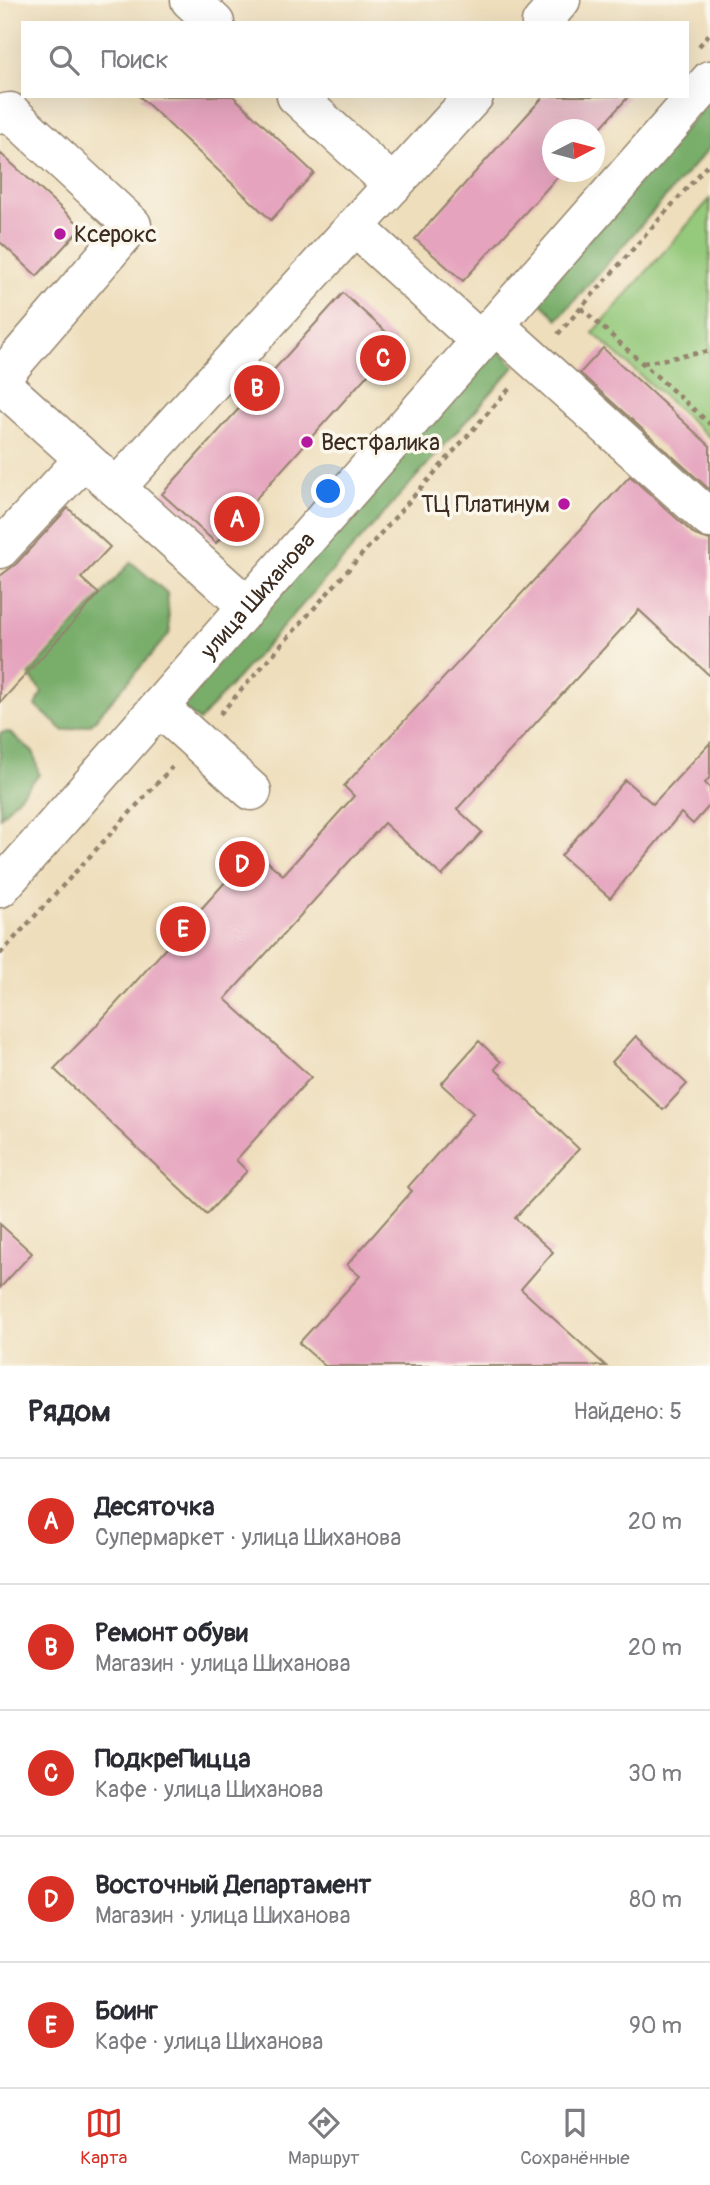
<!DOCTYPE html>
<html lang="ru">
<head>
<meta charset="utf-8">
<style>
	body { margin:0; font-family:Pangolin,sans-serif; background:#f2f2f3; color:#2b2b33 }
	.compass { position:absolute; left:542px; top:119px; width:63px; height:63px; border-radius:50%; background:#fff; box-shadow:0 7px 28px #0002; rotate:84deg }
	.you { position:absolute; left:329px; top:492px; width:24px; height:24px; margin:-18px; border:5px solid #fff; border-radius:50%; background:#1a73e8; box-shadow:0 0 0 10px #1a73e833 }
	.badge { display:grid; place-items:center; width:46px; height:46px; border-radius:50%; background:#d93025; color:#fff; font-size:23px; font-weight:700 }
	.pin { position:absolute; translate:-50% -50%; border:4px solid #fff; box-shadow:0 2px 7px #0006 }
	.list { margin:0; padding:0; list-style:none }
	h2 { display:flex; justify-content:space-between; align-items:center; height:91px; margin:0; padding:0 28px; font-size:30px }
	h2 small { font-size:23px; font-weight:400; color:#7c7c81 }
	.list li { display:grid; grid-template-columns:46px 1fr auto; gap:21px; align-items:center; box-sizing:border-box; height:126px; padding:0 28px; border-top:2px solid #e1e1e2 }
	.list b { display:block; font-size:26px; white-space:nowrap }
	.list p { margin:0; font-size:23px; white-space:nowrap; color:#7c7c81 }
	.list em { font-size:23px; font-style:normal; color:#7c7c81 }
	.icon { flex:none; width:38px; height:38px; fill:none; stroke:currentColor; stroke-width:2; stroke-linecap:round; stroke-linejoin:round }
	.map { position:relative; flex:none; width:710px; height:1366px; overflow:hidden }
	.search { position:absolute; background:#fff; box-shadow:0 7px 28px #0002; left:21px; right:21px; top:21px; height:77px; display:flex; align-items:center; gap:18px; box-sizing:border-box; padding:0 24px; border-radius:0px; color:#7c7c81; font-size:26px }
	.sheet { height:721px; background:#fff }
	nav { display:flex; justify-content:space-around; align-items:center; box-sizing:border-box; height:98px; border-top:2px solid #e1e1e2; background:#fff; font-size:19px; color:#7c7c81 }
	nav a { display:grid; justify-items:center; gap:4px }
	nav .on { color:#d93025 }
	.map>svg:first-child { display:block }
	.green { fill:#95c97b; stroke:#687a4c; stroke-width:2 }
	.forest { fill:#78ad6b; stroke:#5a6c44; stroke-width:2 }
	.building { fill:#e5a3bd }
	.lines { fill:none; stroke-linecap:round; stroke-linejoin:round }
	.minor-casing { stroke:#94846d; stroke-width:41 }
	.path { stroke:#94846d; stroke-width:4.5; stroke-dasharray:5 5; stroke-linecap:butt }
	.minor { stroke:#fff; stroke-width:38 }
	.poi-dot { fill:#b5179e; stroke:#fbf7ec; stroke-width:2.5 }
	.labels { text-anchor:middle; stroke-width:7; stroke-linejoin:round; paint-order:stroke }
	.poi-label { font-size:23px; fill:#3b2a1e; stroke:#fbf7ec; text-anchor:start }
	.street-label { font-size:23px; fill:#3b2a1e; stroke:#fbf7ec }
</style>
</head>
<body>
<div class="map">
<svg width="710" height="1366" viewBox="0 0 710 1366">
	<rect width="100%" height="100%" fill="#fbf7ec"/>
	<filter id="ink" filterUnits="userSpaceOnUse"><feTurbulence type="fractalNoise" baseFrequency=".0143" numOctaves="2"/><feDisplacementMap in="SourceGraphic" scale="14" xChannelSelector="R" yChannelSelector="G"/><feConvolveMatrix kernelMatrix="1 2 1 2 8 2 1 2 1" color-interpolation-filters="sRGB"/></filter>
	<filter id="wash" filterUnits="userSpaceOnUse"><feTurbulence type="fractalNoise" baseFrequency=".00686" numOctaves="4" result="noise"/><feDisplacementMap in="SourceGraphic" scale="28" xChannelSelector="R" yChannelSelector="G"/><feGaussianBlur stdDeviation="1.57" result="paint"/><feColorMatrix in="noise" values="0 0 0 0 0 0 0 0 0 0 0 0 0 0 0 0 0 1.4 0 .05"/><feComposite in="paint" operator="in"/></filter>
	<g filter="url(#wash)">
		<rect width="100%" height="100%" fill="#eedebc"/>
		<path class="green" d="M710,199V438L593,333Z"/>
		<path class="forest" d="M710,100V147L558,319L537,299Z
			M494,345L515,366L199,721L179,704Z
			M131,562L167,593L170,633L91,724L64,731L36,706L42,692L29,675Z
			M9,732L34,753L39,775L0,817V733Z"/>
		<g id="blocks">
			<path class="building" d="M139,96H233L314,173L271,220Z
				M544,96H629L594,135V130H552V172H562L463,281L415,239Z
				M0,153L82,227L37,276L0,242Z
				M343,293L397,342L216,543L162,494Z
				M603,348L710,446V490L580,373Z
				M630,476L695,535L710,540V676L639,610L457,809L482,832L442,876L384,823L225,999L311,1077L236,1160L247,1171L207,1214L54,1069L95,1027L254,850L283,875L354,796L344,786Z
				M68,508L110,547L81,578L99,594L0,703V576L16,564Z
				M710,743V777L705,783L710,788V805L693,824L681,813L610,898L561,856L625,780L653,804Z
				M636,1036L687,1084L663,1110L612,1062Z
				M479,1041L501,1062L495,1069L579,1149L515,1218L553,1252L521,1289L606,1366H325L299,1343L360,1276L347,1265L412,1191L408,1187L473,1113L441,1084Z
				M0,1224L32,1253L0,1288Z"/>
		</g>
	</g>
	<g filter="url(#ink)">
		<use href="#blocks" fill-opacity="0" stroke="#94846d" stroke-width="2"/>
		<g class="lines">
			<g class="minor-casing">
				<g id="minor">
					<path d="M190,0L215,23"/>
					<path d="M541,23L561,0"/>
					<path d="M296,96L393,185"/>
					<path d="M0,114L10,112L132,225L0,379"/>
					<path d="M355,227L480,341"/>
					<path d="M495,325L710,519"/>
					<path d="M0,383L247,606"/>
					<path d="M116,488L474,96"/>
					<path d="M0,549L84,459"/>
					<path d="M159,707L252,791"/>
					<path id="s1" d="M0,888L710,80"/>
				</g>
			</g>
			<path class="path" d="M699,46L710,33
				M581,308L710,424
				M558,334L710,162
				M643,363L710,351
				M220,714L510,388
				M0,954L172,767"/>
			<use href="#minor" class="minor"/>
		</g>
	</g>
	<g class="poi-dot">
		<circle cx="60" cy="234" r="7"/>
		<circle cx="307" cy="442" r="7"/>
		<circle cx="564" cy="504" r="7"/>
	</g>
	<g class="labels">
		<g class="poi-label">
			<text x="74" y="242">Ксерокс</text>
			<text x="321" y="450">Вестфалика</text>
			<text x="550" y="512" text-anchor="end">ТЦ Платинум</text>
		</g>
		<g class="street-label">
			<text dy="8" stroke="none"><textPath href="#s1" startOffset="390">улица Шиханова</textPath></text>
		</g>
	</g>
</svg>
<svg class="compass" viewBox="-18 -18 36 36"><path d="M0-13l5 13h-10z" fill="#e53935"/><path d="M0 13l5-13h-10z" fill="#7c7c81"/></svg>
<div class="you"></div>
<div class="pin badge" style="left:237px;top:519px">A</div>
<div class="pin badge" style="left:257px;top:388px">B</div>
<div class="pin badge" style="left:383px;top:358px">C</div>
<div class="pin badge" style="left:242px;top:864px">D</div>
<div class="pin badge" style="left:183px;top:929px">E</div>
<div class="search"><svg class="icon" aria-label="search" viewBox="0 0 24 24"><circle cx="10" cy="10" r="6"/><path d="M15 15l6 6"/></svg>Поиск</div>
</div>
<section class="sheet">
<h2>Рядом<small>Найдено: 5</small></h2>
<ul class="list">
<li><span class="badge">A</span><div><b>Десяточка</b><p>Супермаркет · улица Шиханова</p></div><em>20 m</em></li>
<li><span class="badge">B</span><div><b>Ремонт обуви</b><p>Магазин · улица Шиханова</p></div><em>20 m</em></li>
<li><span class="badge">C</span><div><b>ПодкреПицца</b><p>Кафе · улица Шиханова</p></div><em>30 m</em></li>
<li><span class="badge">D</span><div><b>Восточный Департамент</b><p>Магазин · улица Шиханова</p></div><em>80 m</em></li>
<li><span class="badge">E</span><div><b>Боинг</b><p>Кафе · улица Шиханова</p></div><em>90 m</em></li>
</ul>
</section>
<nav>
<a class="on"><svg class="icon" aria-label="map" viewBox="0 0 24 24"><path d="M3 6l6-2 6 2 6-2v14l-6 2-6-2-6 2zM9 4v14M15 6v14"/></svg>Карта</a>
<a><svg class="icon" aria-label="directions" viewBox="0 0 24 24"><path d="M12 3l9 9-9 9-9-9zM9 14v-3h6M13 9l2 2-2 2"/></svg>Маршрут</a>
<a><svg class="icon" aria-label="saved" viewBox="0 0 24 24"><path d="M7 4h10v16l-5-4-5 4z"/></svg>Сохранённые</a>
</nav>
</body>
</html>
